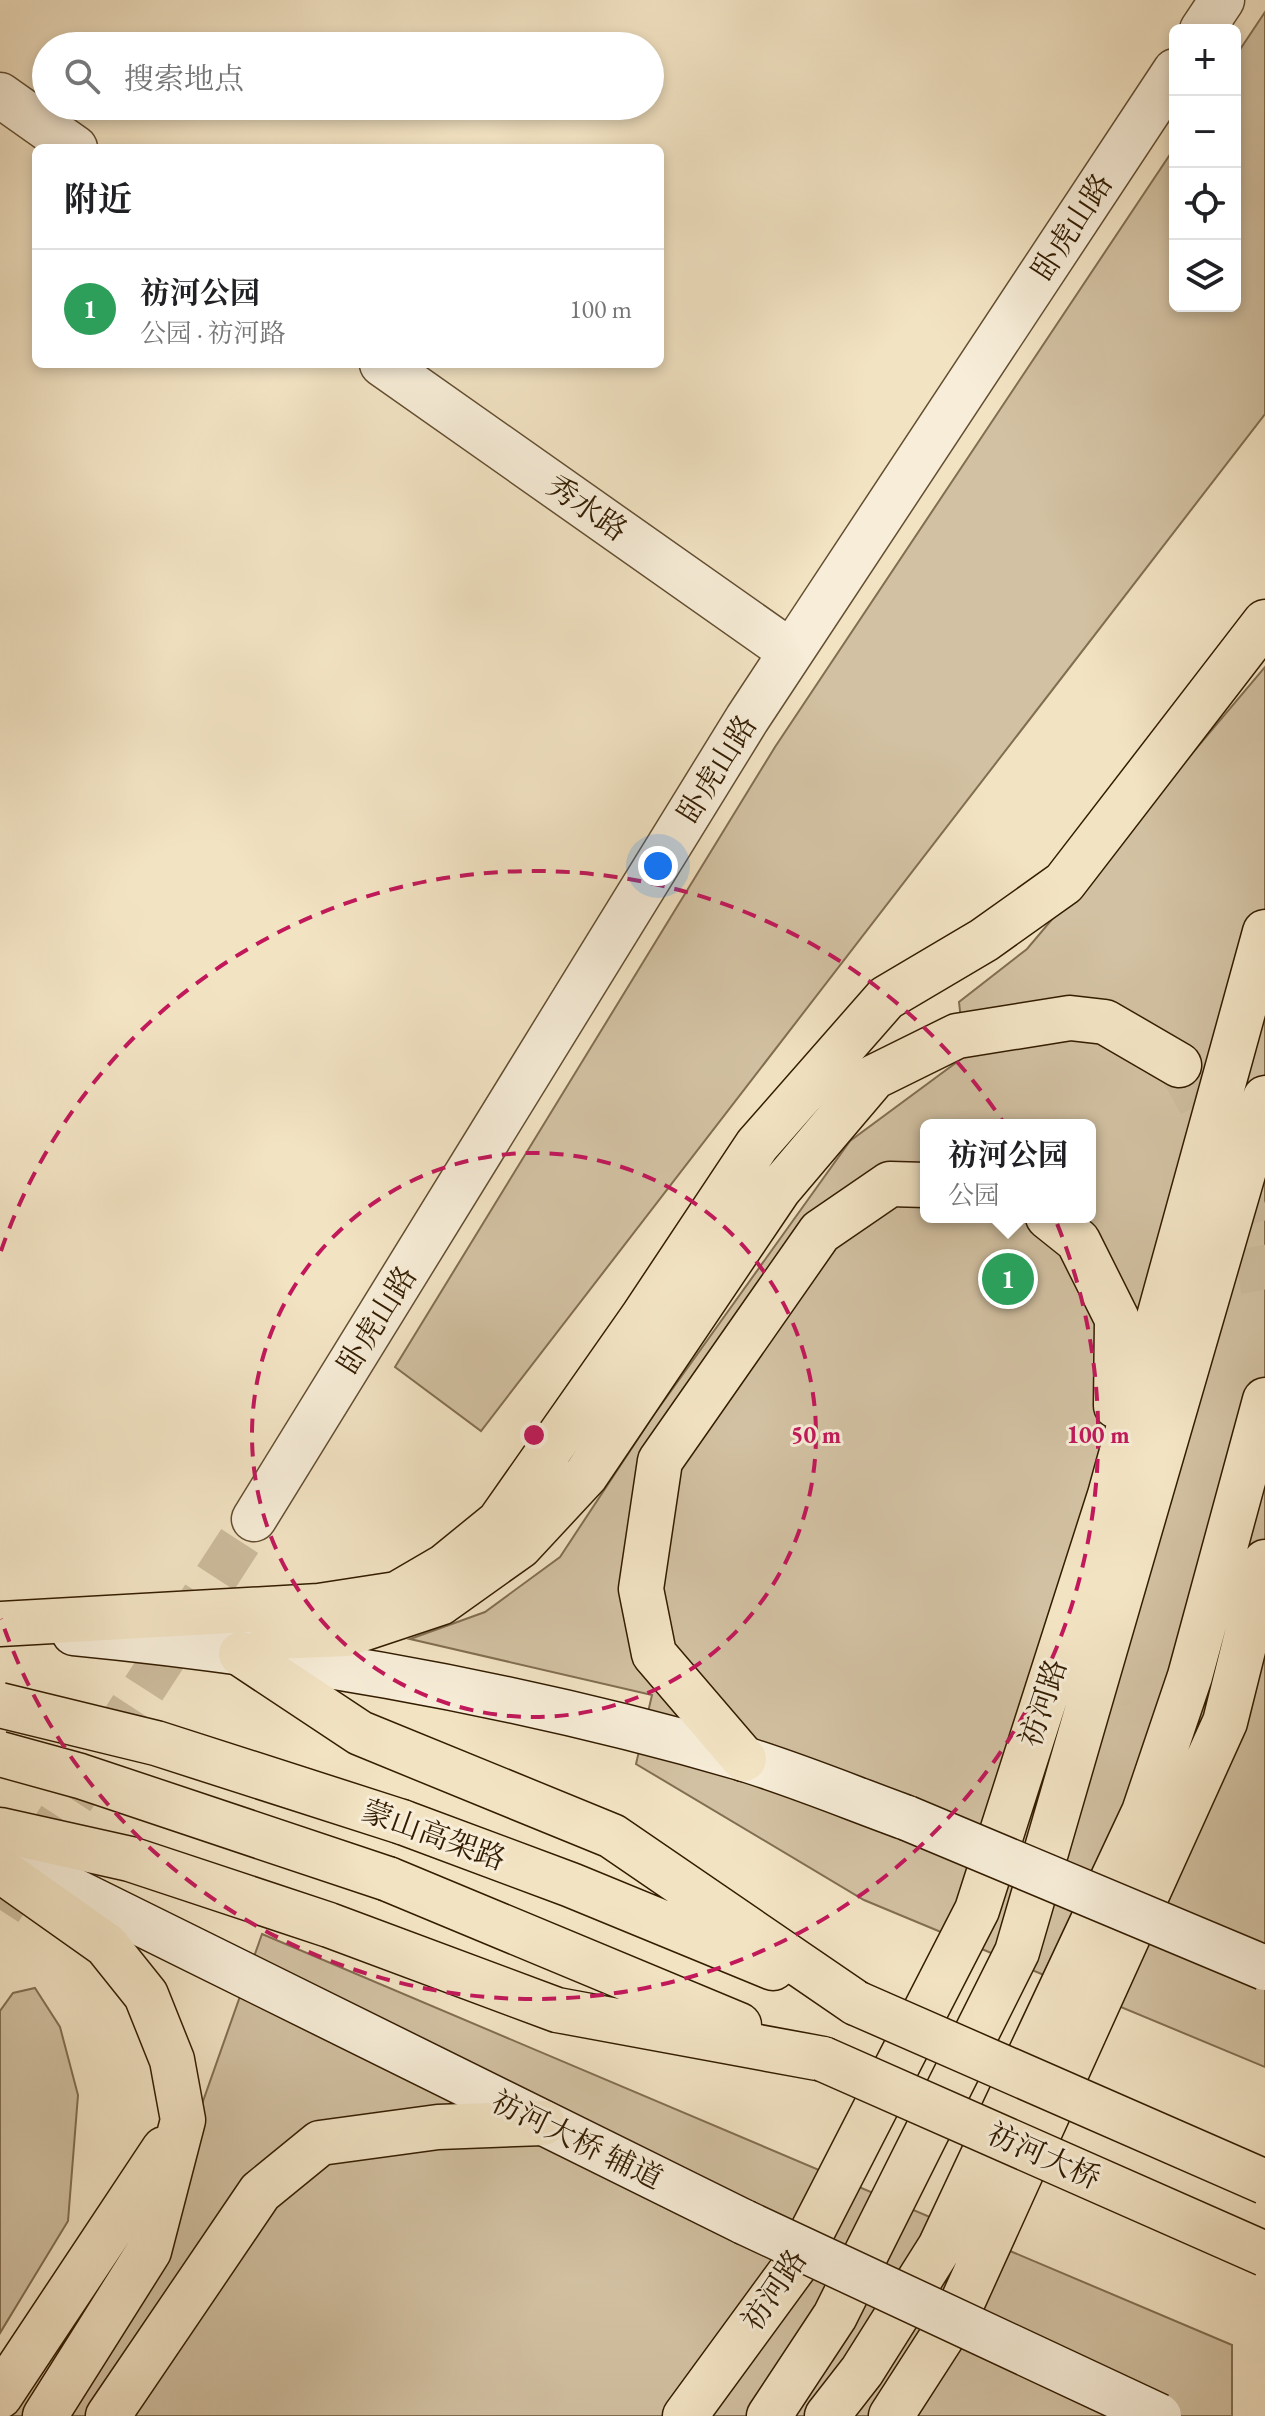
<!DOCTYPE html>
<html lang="zh">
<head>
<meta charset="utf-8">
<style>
	body { margin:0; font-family:"EB Garamond","Noto Serif SC",serif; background:#f2f2f2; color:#202124 }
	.controls { position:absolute; right:24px; top:24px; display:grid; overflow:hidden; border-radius:12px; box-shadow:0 4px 12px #0003 }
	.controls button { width:72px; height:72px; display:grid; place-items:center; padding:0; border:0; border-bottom:2px solid #e0e0e0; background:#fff; color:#202124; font:40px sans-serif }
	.you { position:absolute; left:658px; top:866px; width:28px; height:28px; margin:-20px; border:6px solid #fff; border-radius:50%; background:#1a73e8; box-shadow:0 0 0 12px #1a73e833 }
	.badge { display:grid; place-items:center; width:52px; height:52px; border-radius:50%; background:#ea580c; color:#fff; font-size:26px; font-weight:700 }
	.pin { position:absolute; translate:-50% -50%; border:4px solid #fff; box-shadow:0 2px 8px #0006 }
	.popup { position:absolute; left:920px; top:1119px; width:176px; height:104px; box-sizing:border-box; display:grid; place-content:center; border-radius:12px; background:#fff; filter:drop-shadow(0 2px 6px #0005); font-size:26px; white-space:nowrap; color:#757577 }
	.popup b { font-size:30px; color:#202124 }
	.popup::after { content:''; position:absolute; left:50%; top:100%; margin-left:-16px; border:16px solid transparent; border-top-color:#fff }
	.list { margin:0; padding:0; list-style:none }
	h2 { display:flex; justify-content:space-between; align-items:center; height:104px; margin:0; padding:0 32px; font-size:34px }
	h2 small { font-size:26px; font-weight:400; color:#757577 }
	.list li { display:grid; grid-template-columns:52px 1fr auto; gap:24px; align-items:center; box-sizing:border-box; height:120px; padding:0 32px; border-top:2px solid #e0e0e0 }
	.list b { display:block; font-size:30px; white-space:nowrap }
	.list p { margin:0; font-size:26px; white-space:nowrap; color:#757577 }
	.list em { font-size:26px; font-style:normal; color:#757577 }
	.icon { flex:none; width:44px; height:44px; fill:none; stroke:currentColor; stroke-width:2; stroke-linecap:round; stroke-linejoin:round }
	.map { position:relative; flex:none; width:1265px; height:2416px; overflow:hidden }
	.search { position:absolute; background:#fff; box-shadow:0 4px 12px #0003; left:32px; top:32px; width:632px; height:88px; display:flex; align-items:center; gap:20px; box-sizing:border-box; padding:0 28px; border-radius:44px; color:#757577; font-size:30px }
	.panel { position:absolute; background:#fff; box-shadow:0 4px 12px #0003; left:32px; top:144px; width:632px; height:224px; border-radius:12px }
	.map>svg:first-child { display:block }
	.green { fill:#d2c1a2; stroke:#826e51; stroke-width:2; fill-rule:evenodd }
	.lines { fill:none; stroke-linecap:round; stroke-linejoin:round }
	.tertiary-tunnel { stroke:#ccbb9c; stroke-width:44; stroke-dasharray:44 22; stroke-linecap:butt }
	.primary-tunnel { stroke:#ccbb9c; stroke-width:44; stroke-dasharray:44 22; stroke-linecap:butt }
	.tertiary-casing { stroke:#634e31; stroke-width:47 }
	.secondary-casing { stroke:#331c00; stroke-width:47 }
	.primary-casing { stroke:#331c00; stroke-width:47 }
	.trunk-casing { stroke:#331c00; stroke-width:47 }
	.tertiary { stroke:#f7edd8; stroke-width:44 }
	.secondary { stroke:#f7edd8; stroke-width:44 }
	.primary { stroke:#f2e3c3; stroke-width:44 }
	.trunk { stroke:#f2e3c3; stroke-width:44 }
	.secondary-bridge-casing { stroke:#331c00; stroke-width:47; stroke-linecap:butt }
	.trunk-bridge-casing { stroke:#331c00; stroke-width:47; stroke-linecap:butt }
	.secondary-bridge { stroke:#f7edd8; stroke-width:44 }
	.trunk-bridge { stroke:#f2e3c3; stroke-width:44 }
	.ring { fill:none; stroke:#c2185b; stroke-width:4; stroke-dasharray:14 10 }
	.labels { text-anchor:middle; stroke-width:6; stroke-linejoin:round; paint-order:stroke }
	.street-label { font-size:30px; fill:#331c00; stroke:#f7edd8 }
	.centre { fill:#c2185b; stroke:#f7edd8; stroke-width:4 }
	.ring-label { font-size:24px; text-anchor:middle; font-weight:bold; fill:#c2185b; stroke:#f7edd8; stroke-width:6; stroke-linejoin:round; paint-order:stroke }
</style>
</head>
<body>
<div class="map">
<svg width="1265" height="2416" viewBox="0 0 1265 2416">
	<rect width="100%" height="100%" fill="#f2e3c3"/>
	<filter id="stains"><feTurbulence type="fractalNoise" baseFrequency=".0025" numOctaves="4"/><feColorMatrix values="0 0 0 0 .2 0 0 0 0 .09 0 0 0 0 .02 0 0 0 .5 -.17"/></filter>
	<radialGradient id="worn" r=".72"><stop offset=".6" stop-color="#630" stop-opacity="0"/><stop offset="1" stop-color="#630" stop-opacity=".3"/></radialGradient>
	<path class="green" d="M1265,12V414L481,1431L395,1367L775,747L1175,147V306H1235V57Z
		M1265,667V2067L864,1900L636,1764L652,1695L410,1639L485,1612L560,1557L653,1416L850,1141L965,1056L959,1002L1027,949ZM926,1125H1090V1217H926Z
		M262,1934L1232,2345V2416H3L196,2121Z
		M35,1988L60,2027L78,2095L68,2221L0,2333V2011L13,1993Z"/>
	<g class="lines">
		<path class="tertiary-tunnel" d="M0,1910L254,1519"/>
		<path class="primary-tunnel" d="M1179,1065L1225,1148L1255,1246L1265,1300"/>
		<g class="tertiary-casing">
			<path id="tertiary" d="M1202,30L1222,0
				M0,95L75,148
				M382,364L791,652
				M254,1519L747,719L1175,71"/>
		</g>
		<g class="secondary-casing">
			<path id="secondary" d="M74,1633C299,1655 524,1695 741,1758C797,1775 852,1798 907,1818
				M0,1854L744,2222"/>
		</g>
		<g class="primary-casing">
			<path id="primary" d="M1048,1217L1078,1241L1117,1319L1116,1406
				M0,1624L319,1606L397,1594L445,1566L499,1522L642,1318L757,1145L886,998L984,940L1064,883L1265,622
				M272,1637L347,1634L440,1603L520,1546L586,1475L779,1189L874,1077L957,1036L1070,1018L1105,1022L1179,1065
				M744,1759L654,1654L641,1589L660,1461L820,1232L890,1184L926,1185
				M0,1870L106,1945L146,1995L172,2060L183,2120L149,2251L45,2416
				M0,2396L164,2149
				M108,2416L260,2192L320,2143L438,2127L543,2123
				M685,2416L794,2267L977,1910L1110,1495L1265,932
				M769,2416L835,2316L1017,1952L1265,1098
				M827,2416L862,2371L940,2247L1144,1812L1190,1676L1265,1400
				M891,2416L958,2312L1225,1722L1265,1562"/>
		</g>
		<g class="trunk-casing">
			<path id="trunk" d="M241,1654L360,1733L612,1836L856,2003
				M402,1822L571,1885L773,1968
				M0,1830L130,1859L329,1925L557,2010L823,2059
				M388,1879L739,2025"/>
		</g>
		<use href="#tertiary" class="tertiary"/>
		<use href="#secondary" class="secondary"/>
		<use href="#primary" class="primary"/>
		<use href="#trunk" class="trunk"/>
		<g class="secondary-bridge-casing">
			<path id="secondary-bridge" d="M907,1818L1265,1968
				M744,2222L1159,2416"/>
		</g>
		<g class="trunk-bridge-casing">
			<path id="trunk-bridge" d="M0,1705L156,1743L402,1822
				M0,1754L80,1776L388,1879
				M856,2003L1265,2182
				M823,2059L1265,2254"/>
		</g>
		<use href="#secondary-bridge" class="secondary-bridge"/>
		<use href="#trunk-bridge" class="trunk-bridge"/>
	</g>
	<g class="ring">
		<circle cx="534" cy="1435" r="282"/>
		<path d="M1 1251A564 564 0 1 1 1 1619"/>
	</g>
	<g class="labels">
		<g class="street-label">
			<text transform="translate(1072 227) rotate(-57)" y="10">卧虎山路</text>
			<text transform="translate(587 508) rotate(35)" y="10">秀水路</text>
			<text transform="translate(717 769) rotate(-58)" y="10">卧虎山路</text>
			<text transform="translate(377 1320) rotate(-58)" y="10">卧虎山路</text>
			<text transform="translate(1043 1703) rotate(-72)" y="10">祊河路</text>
			<text transform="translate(434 1835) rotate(20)" y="10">蒙山高架路</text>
			<text transform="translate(577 2140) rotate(26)" y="10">祊河大桥 辅道</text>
			<text transform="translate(1044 2156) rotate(24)" y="10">祊河大桥</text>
			<text transform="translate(774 2290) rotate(-56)" y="10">祊河路</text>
		</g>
	</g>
	<circle cx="534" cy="1435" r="12" class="centre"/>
	<g class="ring-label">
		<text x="816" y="1443">50 m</text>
		<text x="1098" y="1443">100 m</text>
	</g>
	<rect width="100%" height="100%" filter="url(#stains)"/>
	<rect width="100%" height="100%" fill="url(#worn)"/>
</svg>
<div class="controls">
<button>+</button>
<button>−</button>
<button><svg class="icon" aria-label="locate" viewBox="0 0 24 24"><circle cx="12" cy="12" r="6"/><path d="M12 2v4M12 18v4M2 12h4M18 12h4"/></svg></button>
<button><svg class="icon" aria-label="layers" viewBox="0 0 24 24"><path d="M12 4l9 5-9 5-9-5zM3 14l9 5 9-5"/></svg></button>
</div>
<div class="you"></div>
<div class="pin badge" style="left:1008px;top:1279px;background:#2e9e5b">1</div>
<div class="popup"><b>祊河公园</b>公园</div>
<div class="search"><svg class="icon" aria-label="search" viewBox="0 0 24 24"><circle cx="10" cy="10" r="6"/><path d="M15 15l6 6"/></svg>搜索地点</div>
<section class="panel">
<h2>附近<small></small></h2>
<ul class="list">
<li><span class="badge" style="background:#2e9e5b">1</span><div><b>祊河公园</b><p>公园 · 祊河路</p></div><em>100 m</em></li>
</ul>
</section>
</div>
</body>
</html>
